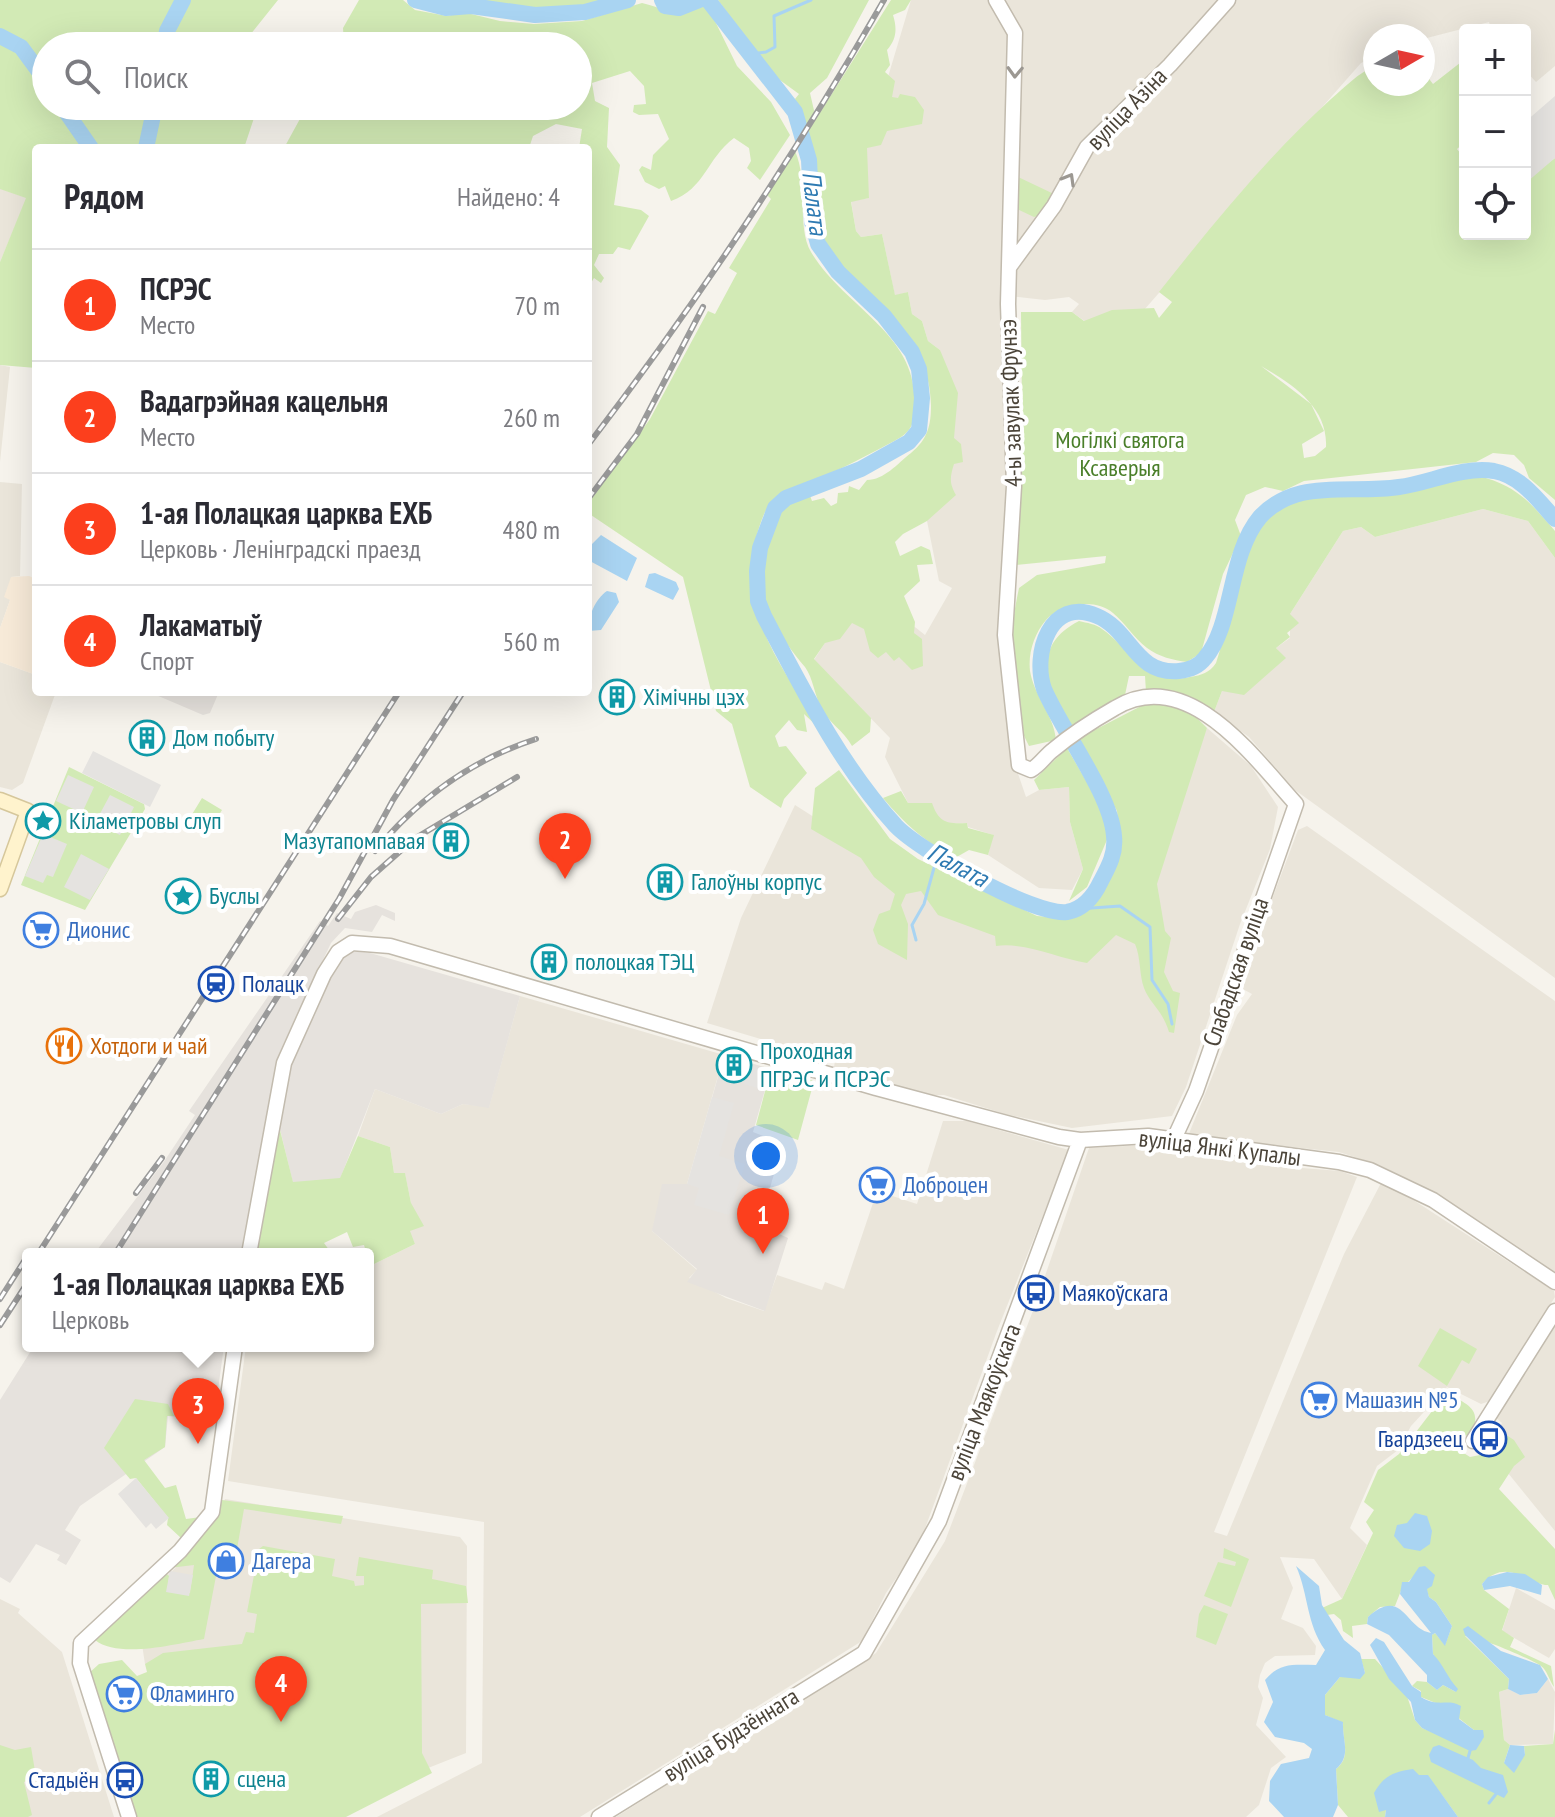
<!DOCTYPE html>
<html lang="ru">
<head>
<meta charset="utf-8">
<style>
	body { margin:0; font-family:"PT Sans Narrow",sans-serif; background:#f7f7f7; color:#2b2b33 }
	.controls { position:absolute; right:24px; top:24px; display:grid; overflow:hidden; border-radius:8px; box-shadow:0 8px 32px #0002 }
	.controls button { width:72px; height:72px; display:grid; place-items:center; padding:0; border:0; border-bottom:2px solid #e1e1e2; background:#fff; color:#2b2b33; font:40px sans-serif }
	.compass { position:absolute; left:1363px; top:24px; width:72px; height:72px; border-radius:50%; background:#fff; box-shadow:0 8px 32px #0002; rotate:81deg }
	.you { position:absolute; left:766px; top:1156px; width:28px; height:28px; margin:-20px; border:6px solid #fff; border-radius:50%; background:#1a73e8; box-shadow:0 0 0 12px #1a73e833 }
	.badge { display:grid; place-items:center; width:52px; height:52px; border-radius:50%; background:#fc3f1d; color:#fff; font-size:26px; font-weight:700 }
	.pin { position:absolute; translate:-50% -66px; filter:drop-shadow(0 2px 4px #0008) }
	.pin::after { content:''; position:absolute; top:42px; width:28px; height:24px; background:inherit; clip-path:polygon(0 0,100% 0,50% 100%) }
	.popup { position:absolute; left:22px; top:1248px; width:352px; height:104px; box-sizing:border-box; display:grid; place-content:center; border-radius:8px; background:#fff; filter:drop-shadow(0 2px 6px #0005); font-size:26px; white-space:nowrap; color:#7c7c81 }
	.popup b { font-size:30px; color:#2b2b33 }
	.popup::after { content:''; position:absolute; left:50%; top:100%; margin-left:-16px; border:16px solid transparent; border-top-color:#fff }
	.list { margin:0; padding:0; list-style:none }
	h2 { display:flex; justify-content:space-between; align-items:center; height:104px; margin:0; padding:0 32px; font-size:34px }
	h2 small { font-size:26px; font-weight:400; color:#7c7c81 }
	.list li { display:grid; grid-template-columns:52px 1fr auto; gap:24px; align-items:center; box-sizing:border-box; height:112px; padding:0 32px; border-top:2px solid #e1e1e2 }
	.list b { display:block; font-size:30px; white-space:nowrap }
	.list p { margin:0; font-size:26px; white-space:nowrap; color:#7c7c81 }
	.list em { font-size:26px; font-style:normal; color:#7c7c81 }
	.icon { flex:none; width:44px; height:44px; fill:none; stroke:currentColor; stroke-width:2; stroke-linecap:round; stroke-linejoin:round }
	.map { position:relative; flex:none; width:1555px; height:1817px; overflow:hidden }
	.search { position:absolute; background:#fff; box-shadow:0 8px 32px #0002; left:32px; top:32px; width:560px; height:88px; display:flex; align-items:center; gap:20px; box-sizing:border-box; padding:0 28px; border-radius:44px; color:#7c7c81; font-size:30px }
	.panel { position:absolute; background:#fff; box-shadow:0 8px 32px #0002; left:32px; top:144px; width:560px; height:552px; border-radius:8px }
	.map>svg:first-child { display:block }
	.residential { fill:#eae5da }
	.commercial { fill:#f7ead8 }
	.industrial { fill:#e6e2dd }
	.green { fill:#d2eab5; fill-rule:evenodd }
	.parking { fill:#e5e3e0 }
	.water { fill:#a9d4f2 }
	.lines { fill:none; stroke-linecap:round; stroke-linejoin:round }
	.stream { stroke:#a9d4f2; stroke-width:3 }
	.river { stroke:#a9d4f2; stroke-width:16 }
	.tertiary-casing { stroke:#c2bbae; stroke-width:17 }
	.secondary-casing { stroke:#d6c79b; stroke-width:17 }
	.tertiary { stroke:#fff; stroke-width:14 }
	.secondary { stroke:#fff3cd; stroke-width:14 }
	.rail-casing { stroke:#9a9a9a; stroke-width:6 }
	.rail { stroke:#fff; stroke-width:3; stroke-dasharray:9; stroke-linecap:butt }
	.oneway { stroke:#9c9892 }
	.labels { text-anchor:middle; stroke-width:8; stroke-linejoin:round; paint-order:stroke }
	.street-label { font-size:24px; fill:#4b4439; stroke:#fff }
	.park-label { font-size:24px; fill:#4a7f2a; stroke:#fff }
	.culture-label { font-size:24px; fill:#0d838f; stroke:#fff; text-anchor:start }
	.shop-label { font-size:24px; fill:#366cbe; stroke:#fff; text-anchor:start }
	.transit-label { font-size:24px; fill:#164399; stroke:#fff; text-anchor:start }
	.food-label { font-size:24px; fill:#c56008; stroke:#fff; text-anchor:start }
	.water-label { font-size:26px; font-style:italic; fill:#2e7ab2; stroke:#fff }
</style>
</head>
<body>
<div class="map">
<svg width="1555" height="1817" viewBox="0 0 1555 1817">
	<rect width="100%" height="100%" fill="#f6f3ec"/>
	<path class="residential" d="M911,0H1555V66L1536,82L1525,70V30H1491L1489,22L1423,39V36H1375V57L1361,63L1115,343L1072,312L1079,304L1069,297L1045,300L1001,295L1013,759L1026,797L1039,790L1069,787L1070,822L1083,869L1072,890L1039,888L988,855L993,835L968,827L967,823L948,824L937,817L931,803H908L885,757L890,738L814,660L862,585L925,635L952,588L939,581L927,521L951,467L940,350L928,341L922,321L912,314L908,292L895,296L882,234L861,237L856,231L851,201L869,198L864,157Z
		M0,168L27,198L0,262Z
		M0,365L10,367L0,462Z
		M0,482L22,484L20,576L11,577L10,600L0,628Z
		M1483,509L1528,521L1555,558V978L1295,790L1249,737L1214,712L1222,691L1285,658L1276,648L1290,638V614L1343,531L1361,527L1375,537Z
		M0,662L36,675V692H56L23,783L12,790L0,787Z
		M1207,728L1251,766L1278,807L1270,849L1240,924L1186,1087L1172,1116L1072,1128L1005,1114L944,1095H923L834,1067L835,1061L707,1023L741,918L795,805L966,914L1087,957L1194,759Z
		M1307,826L1555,1001V1273L1432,1191L1379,1165L1339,1152L1188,1136L1237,1015L1252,994L1239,987L1298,830Z
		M520,996L724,1055L687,1184L652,1231L697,1270L689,1278L726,1298L764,1311L777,1275L822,1290L825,1282L844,1289L877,1191L917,1204L943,1121H967L1069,1150L997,1331L919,1545L886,1593L862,1641L580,1817H377L482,1763L484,1522L228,1481L246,1346H368V1267L415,1244L409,1231L411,1203L405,1174L394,1173L390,1147L358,1136L375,1089L441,1114L463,1104L489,1107Z
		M1144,1145L1265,1165L1340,1171L1357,1177L1214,1532L1227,1536L1344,1254L1381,1183L1404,1194L1554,1291L1555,1297L1490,1401L1481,1404L1447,1387L1411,1426L1398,1450L1377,1466L1350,1528L1367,1545L1342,1599L1314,1559L1280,1557L1293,1588L1281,1619L1303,1628L1316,1646L1315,1655L1275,1656L1265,1663L1260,1675L1258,1687L1263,1698L1256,1725L1286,1757L1271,1768L1259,1805L1246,1817H616L876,1653L945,1541L1034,1308L1089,1148Z
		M1555,1327V1531L1487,1447L1502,1423L1496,1418Z
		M225,1499L460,1537L467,1546L466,1753L423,1770L403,1647L145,1664L136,1605L208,1537Z
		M1516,1588L1555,1610V1649L1549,1658L1502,1631Z
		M0,1599L20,1609L18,1613L62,1652L114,1817H0Z
		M1548,1679L1555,1692L1553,1744L1510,1745L1504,1740L1499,1692L1508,1689L1520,1695L1537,1693Z"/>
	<path class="commercial" d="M29,576L36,579V675L0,662V628L10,600L4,597L11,577Z"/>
	<path class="industrial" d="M149,692H219L210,713L203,715Z
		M376,905L395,913V921L382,915L372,932L345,928L331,943L281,1049L243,1254H94L163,1163L195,1115L189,1111L320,921L328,926L337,913L351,919L355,912Z
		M348,951L370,953L520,996L489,1108L463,1104L441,1114L375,1089L340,1179L293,1183L279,1125L291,1067L330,978Z
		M724,1055L771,1069L753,1132L766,1137L759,1158L777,1164L759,1225L788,1238L765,1311L687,1282L697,1269L652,1231L662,1184H688Z
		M34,1346H224L214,1419L219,1421L168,1416L165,1447L80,1506L65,1530L81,1540L66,1565L57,1560L60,1555L36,1544L10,1583L0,1577V1400Z"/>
	<path class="green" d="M0,0H278L250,35L268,46H46V106H258L244,148H36V368L0,365V262L26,198L0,189Z
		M359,0H403L415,10L447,16L463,12L500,21L534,24L582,21L642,3C668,9 675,20 702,4L713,17L737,66L771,102L790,135L760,180L747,168L751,161L749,148L734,138C706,159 706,188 671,201L665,186L659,189L645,182L639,170L642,166L651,170L653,155L669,139L658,114L639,115L633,112L634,105L646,104L644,86L630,71L592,83L595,101L609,108L607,147L620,165L614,205L641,210L649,216L630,250L618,247L613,254H599L594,265L604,278L601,283L594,278L588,288L590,161L588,148H579L582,129L556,124L533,136L529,148H284L307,106H578V46H344L343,28Z
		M479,0H609C568,13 520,9 479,0Z
		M718,0H869L827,78L810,93L816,119L891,0H911L905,10L893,15C897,28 897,39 887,50L890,65L885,72L895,81L892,97L898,98L900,94L915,97L924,110L922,124L887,131L881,145L867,148L869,198L851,202L856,231L861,237L882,234L895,295L908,292L912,314L922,321L928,341L940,350L958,393L954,438L961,444L963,462L954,464C950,477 949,483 956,495L927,521L903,534L895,542L900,556L921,546L930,550L933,564L917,565L920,581L904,596L915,622L914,633L922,639L923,666L912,670L899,657L894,661L886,652L878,658L870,651L864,629L852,623L840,639L825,643L814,659L871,718L870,732L852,746C844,731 828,722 821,708C815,696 813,678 805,667C791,650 769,623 764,599C759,573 766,525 787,505C793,500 802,497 809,493L812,501L824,498L831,506L837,503L838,493L848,492L849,486L859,490L867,480C884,480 897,464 911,453C928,439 931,425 931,405C930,326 857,302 823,241C810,217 817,178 813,151C810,132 801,116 795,99L799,94L773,75Z
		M1465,59V142L1457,149L1465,159V234H1525V180L1555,158V500L1529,478L1524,465L1514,455L1493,453L1476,462L1304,481L1283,491L1265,487L1246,495L1235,520L1241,536L1223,574L1201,653L1187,662C1173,660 1159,657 1147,648C1134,638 1125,623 1113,613C1095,597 1060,604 1046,620C1034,634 1028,653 1030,671C1034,696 1054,715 1056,740L1029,746C1003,697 1008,639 1019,588L1037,575L1105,563L1106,556L1015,565L1022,411L1021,312H1072L1084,321L1112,310L1154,308L1159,318L1172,302L1159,292C1213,224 1267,157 1331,99C1345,87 1358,73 1375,66V84H1423V71L1433,84ZM1261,366C1292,384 1328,407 1326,447L1315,456L1304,458L1302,444L1324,431L1311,404Z
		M795,151C809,182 796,226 811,252C848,313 927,336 913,420C911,435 895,440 883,447C865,456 847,466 829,474C809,484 785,487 770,505C763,512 759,528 756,538C737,609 782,671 821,726L820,729L804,714L807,732L797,730L789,720L775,736L779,747L786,746L807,773L784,799L781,808L750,787L732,724L716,711L683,577L588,513V504L650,419L708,311L715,314L737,273L729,268L771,199L767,195Z
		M1016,176L1056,195L1043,215L1034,217L1017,209Z
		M1479,476C1517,486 1530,502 1555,531V558L1528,521L1483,509L1375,537L1361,527L1343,531L1290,614L1299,623L1287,633L1290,637L1276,648L1286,658L1244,695L1222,691L1214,712L1146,692L1145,676H1129L1125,695L1096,710L1070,733C1051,692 1026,648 1079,621C1087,623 1096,624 1102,629C1132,650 1146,687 1190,677C1202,675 1209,673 1216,663C1231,620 1234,568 1259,528C1289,479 1354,500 1401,493C1427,489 1452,479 1479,476Z
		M1147,703C1174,704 1189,708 1207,728L1157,884L1165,931L1171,938L1164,972L1173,991L1180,993L1174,1033L1169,1032C1162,1009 1150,1004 1144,988C1139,974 1141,958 1135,944L1116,935L1087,963C1057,958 1026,942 996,946L995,936L938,915L921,891L906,894L901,905L908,924L907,960L878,944L873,930L879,914L890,910L895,894L874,877L861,858L811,829L815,788L839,770L890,839L918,859L1037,916L1060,918L1078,915L1093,905L1120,844L1117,811L1079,738Z
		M1067,748L1095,796L1109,835L1087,887L1069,901L1083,869L1070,822L1069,787L1039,790L1034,780Z
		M69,767L144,804L145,809L85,910L21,885Z
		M901,791L908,803H932C939,823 947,824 967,823L968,828L994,835L988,855L969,850L955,858C925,842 905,824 883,798Z
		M202,798L222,810L211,828L191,816Z
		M771,1069L814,1081L798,1140L756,1125Z
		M279,1126L293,1182L340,1178L358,1136L390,1147L394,1173H405L411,1203L424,1226L410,1231L415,1244L370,1266L364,1245L353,1247L347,1232L324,1243L332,1254H256Z
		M1440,1328L1477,1349L1469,1364L1462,1360L1447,1386L1418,1366Z
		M1446,1393C1468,1404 1484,1410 1470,1435L1461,1436L1459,1450L1470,1457L1480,1455L1495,1432L1500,1431L1514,1440L1525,1457L1514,1466L1499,1489L1555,1549V1600L1548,1585C1528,1585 1507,1556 1482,1584L1484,1590L1509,1609L1502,1630L1514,1638L1510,1647L1551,1666L1554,1687C1549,1680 1547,1670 1541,1666C1529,1658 1477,1636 1465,1636L1509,1679L1508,1689L1499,1692L1504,1740L1510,1745L1504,1763L1525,1755L1524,1746L1553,1744L1555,1730V1817H1458L1428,1776L1419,1775L1386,1810L1385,1817H1348L1338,1805L1336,1769C1352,1756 1342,1741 1343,1723L1325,1715V1695L1340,1677L1365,1673L1361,1659H1375L1406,1693L1415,1720L1422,1728L1443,1736L1474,1730L1443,1706L1421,1697V1691L1412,1686L1417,1681L1427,1682L1437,1690L1443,1685L1456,1692L1433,1654L1432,1635L1435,1633L1445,1645L1452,1626L1436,1602L1429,1597L1426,1588L1413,1577L1402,1588L1395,1606L1380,1607L1368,1617L1367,1624L1352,1626L1353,1638L1343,1631L1341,1620L1334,1614L1327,1615L1322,1608L1342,1599L1373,1533L1366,1522L1374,1510L1364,1502L1378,1470L1399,1454Z
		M135,1399L168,1404L174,1416H167L165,1447L144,1460L165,1488L176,1485L186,1519L201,1517L181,1538L167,1525L168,1518L136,1478L130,1479L104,1448Z
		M222,1500L343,1516L341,1524L244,1509L237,1549L221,1550L204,1639C175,1644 119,1659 95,1640L165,1572L169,1576L167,1592L190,1593L194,1565L169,1568L205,1533Z
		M263,1546L335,1559L332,1576L354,1581L355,1586L364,1585V1576H356L359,1557L433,1570L432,1579L466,1586L468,1603L421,1604L422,1753L432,1773L346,1817H134L88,1674L99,1664L122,1660L137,1676L147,1672L145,1664L163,1653L242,1644L246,1632L254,1633L257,1614L247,1612L259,1549Z
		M1224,1548L1249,1559L1231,1607L1204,1596L1218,1562L1235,1566L1236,1562L1223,1558Z
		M1204,1605L1228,1614L1216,1645L1196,1637L1199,1614Z
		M0,1745L15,1750L31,1747L36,1777L24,1782L32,1815L28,1817H0Z"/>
	<path class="parking" d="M1555,96V158L1527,182L1525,122Z
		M93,751L161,785L150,807L82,773Z
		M68,775L94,787L82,813L56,801Z
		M110,795L134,807L120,835L95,823Z
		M43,834L67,844L53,877L47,875L43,883L25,876Z
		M81,854L109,869L90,900L64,887Z
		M749,1065L770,1071L765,1090L744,1084Z
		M712,1097L734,1103L719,1156L745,1164L729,1215L694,1205L699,1188L687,1184Z
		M136,1478L169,1518L156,1529L151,1523L146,1528L118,1494Z
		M170,1571L193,1575L189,1596L166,1592Z"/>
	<path class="water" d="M601,535L637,558L627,581L588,560V548Z
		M655,573L676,582L679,589L673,600L645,587L649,574Z
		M607,591L616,593L619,602L601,630L588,631C588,617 595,599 607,591Z
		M1415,1513L1427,1516L1432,1531L1430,1544L1420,1551L1404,1548L1394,1536L1397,1525L1407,1523Z
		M1296,1566L1319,1586L1322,1605L1344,1640L1360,1653L1365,1673L1360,1679L1340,1677L1325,1695V1715L1343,1722C1342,1741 1352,1755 1336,1769L1338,1805L1333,1817H1284L1269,1801L1270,1781L1281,1764L1309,1758L1312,1749L1304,1743L1275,1737L1264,1722L1273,1702L1265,1680C1280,1662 1294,1665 1316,1665L1325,1650C1306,1623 1309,1596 1296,1566Z
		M1425,1566L1435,1575L1432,1586L1427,1589L1429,1597L1436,1602L1452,1626L1445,1646L1435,1633L1432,1635L1433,1654C1443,1664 1447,1677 1458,1689L1456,1692L1443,1685L1437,1690L1427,1682V1675L1389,1635L1367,1624L1368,1617C1403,1586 1405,1629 1431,1633L1400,1594L1402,1582H1409L1419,1567Z
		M1507,1572L1525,1574L1542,1585L1541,1595L1510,1586L1484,1590L1482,1584L1488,1577Z
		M1468,1626L1501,1651L1540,1665L1548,1679L1537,1693L1520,1695L1508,1689L1509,1679L1465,1635L1463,1629Z
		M1376,1638L1384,1642L1412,1686L1421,1692V1697C1439,1708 1447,1698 1461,1706L1459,1719L1474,1730H1483L1484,1737L1476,1750L1470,1751L1422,1728L1415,1720L1411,1702L1389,1679L1370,1645Z
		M1439,1745L1473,1760L1481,1768L1503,1775L1508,1792L1504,1798L1431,1762L1429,1755L1433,1747Z
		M1510,1745L1524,1746L1525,1755L1514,1773L1504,1763Z
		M1413,1769L1419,1775H1428L1458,1817H1385L1386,1810L1379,1812L1374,1793C1384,1775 1394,1772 1413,1769Z"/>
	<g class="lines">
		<path class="stream" d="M751,54L766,52L775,47L774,16L811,0
			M1078,909L1120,906L1150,927L1152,980L1168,1004L1172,1024
			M916,940L912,925L924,904L937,857
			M1468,1758L1470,1751
			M1489,1803L1496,1794"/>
		<path class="river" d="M415,0L446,8L471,6L535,15L585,12L628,0
			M662,0L665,6L679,8L699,0
			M708,0L795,112L809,160L812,222L818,244L838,272L884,316L912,352L919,369L922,398L919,430L909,442L861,469L786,498L775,508L760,548L757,571L758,601L764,616C802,688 840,765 896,826C920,851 1034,916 1067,912C1084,909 1094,896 1101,881C1109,866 1116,853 1114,836C1111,794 1062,731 1044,689C1032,654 1050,596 1097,616C1131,630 1135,675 1179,671C1189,670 1199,666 1205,658C1234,624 1228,555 1260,517C1271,505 1286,497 1302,493C1334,486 1367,492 1399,487C1430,483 1462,466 1494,471C1521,476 1538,500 1555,519
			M0,36L21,47L46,81
			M164,46L167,31L183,0
			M62,106L91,148
			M146,148L155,106"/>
		<g class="tertiary-casing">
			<path id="tertiary" d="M996,0L1015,33L1008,304L1014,486L1005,635L1019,765L1031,770C1040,765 1045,756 1053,750C1072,734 1094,720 1115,708C1188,664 1254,758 1296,804L1196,1091L1174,1139
				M1010,266L1054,206L1087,147L1170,65L1228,0
				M249,1254L284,1063L324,974L338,952L352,943L390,946L876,1088L1059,1137L1080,1140L1148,1136L1339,1162L1370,1170L1433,1200L1555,1282
				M1473,1441L1555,1311
				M129,1817L80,1663L81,1643L180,1551L212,1512L235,1346
				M599,1817L864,1653L939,1521L1080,1140"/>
		</g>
		<g class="secondary-casing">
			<path id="secondary" d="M0,800L28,811L0,889"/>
		</g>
		<use href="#tertiary" class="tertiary"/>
		<use href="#secondary" class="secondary"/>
		<g class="rail-casing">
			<path id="rail" d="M588,445C696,304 795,155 884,0
				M588,499L637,434L703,307
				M375,851C418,799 471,760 536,739
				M338,919L371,877L414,839L517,777
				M136,1193L162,1158
				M38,1254L399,692
				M115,1254L339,899L393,800L463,692
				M0,1299L28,1255
				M0,1325L28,1282"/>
		</g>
		<use href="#rail" class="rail"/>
	</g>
	<defs><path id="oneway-chevron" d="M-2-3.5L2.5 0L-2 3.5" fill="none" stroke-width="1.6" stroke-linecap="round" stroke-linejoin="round" transform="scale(2)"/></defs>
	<g class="oneway">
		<use href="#oneway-chevron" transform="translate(1015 72) rotate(92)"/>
		<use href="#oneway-chevron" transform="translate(1069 179) rotate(-60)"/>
	</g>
	<defs>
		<g id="building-ring" transform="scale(1.8)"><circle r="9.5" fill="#fff" stroke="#0f9aa8" stroke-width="1.5"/><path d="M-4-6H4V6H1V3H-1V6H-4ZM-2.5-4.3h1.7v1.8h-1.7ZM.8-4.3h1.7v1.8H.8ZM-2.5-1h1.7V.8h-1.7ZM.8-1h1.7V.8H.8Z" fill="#0f9aa8"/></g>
		<g id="sight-ring" transform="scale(1.8)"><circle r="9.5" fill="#fff" stroke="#0f9aa8" stroke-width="1.5"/><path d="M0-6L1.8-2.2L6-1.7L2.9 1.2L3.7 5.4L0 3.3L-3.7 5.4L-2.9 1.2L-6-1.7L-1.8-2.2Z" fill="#0f9aa8"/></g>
		<g id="supermarket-ring" transform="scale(1.8)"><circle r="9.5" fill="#fff" stroke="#3f7fe0" stroke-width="1.5"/><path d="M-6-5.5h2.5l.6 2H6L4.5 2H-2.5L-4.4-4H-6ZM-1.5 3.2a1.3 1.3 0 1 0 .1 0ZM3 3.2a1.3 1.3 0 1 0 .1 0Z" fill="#3f7fe0"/></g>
		<g id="station-ring" transform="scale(1.8)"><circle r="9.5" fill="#fff" stroke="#1a4fb4" stroke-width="1.5"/><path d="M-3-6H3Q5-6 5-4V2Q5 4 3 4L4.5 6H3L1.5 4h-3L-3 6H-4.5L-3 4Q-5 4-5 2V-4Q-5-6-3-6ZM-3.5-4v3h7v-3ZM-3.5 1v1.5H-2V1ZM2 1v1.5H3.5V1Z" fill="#1a4fb4"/></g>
		<g id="restaurant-ring" transform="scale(1.8)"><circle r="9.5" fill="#fff" stroke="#e8710a" stroke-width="1.5"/><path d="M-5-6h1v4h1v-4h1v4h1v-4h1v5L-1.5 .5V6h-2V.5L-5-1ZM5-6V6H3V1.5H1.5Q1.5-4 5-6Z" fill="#e8710a"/></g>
		<g id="bus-ring" transform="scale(1.8)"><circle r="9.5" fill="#fff" stroke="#1a4fb4" stroke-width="1.5"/><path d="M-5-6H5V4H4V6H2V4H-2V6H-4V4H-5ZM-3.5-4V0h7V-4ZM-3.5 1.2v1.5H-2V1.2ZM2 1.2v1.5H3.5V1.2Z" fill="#1a4fb4"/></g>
		<g id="shop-ring" transform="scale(1.8)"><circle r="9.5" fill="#fff" stroke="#3f7fe0" stroke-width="1.5"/><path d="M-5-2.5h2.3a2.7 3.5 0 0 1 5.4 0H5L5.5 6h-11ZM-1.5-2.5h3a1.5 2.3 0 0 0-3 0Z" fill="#3f7fe0"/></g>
	</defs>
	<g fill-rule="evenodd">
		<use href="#building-ring" x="617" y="697"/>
		<use href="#building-ring" x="147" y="738"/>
		<use href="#sight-ring" x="43" y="821"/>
		<use href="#building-ring" x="451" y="841"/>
		<use href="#building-ring" x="665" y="882"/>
		<use href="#sight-ring" x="183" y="896"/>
		<use href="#supermarket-ring" x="41" y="930"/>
		<use href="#building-ring" x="549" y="962"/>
		<use href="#station-ring" x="216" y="984"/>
		<use href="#restaurant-ring" x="64" y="1046"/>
		<use href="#building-ring" x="734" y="1065"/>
		<use href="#supermarket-ring" x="877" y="1185"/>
		<use href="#bus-ring" x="1036" y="1293"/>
		<use href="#supermarket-ring" x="1319" y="1400"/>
		<use href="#bus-ring" x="1489" y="1439"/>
		<use href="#shop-ring" x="226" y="1561"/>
		<use href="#supermarket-ring" x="124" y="1694"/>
		<use href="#building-ring" x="211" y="1779"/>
		<use href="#bus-ring" x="125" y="1780"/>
	</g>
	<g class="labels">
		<g class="street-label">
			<text transform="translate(1127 109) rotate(-46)" y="8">вуліца Азіна</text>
			<text transform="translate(1011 403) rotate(-92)" y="8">4-ы завулак Фрунзэ</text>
			<text transform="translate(1236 972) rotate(-71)" y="8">Слабадская вуліца</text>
			<text transform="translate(1220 1148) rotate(7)" y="8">вуліца Янкі Купалы</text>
			<text transform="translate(984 1402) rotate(-69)" y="8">вуліца Маякоўскага</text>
			<text transform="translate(731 1735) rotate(-32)" y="8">вуліца Будзённага</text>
		</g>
		<g class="park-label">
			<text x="1120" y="448">Могілкі святога<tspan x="1120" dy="28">Ксаверыя</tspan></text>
		</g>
		<g class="culture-label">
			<text x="643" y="705">Хімічны цэх</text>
			<text x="173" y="746">Дом побыту</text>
			<text x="69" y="829">Кіламетровы слуп</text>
			<text x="425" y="849" text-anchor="end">Мазутапомпавая</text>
			<text x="691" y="890">Галоўны корпус</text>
			<text x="209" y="904">Буслы</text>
			<text x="575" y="970">полоцкая ТЭЦ</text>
			<text x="760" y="1059">Проходная<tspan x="760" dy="28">ПГРЭС и ПСРЭС</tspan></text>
			<text x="237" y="1787">сцена</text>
		</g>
		<g class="shop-label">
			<text x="67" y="938">Дионис</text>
			<text x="903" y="1193">Доброцен</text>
			<text x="1345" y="1408">Машазин №5</text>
			<text x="252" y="1569">Дагера</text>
			<text x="150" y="1702">Фламинго</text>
		</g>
		<g class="transit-label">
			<text x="242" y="992">Полацк</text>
			<text x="1062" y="1301">Маякоўскага</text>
			<text x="1463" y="1447" text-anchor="end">Гвардзеец</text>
			<text x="99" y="1788" text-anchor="end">Стадыён</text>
		</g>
		<g class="food-label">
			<text x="90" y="1054">Хотдоги и чай</text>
		</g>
		<g class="water-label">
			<text transform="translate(815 203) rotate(83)" y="9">Палата</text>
			<text transform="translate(958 865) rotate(28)" y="9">Палата</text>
		</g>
	</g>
</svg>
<div class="controls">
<button>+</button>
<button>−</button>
<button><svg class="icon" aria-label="locate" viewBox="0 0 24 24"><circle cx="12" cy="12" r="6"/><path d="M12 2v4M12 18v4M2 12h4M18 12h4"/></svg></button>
</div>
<svg class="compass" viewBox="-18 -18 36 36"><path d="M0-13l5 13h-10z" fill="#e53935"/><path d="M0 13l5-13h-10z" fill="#7c7c81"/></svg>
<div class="you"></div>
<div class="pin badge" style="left:763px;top:1254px">1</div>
<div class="pin badge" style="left:565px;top:879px">2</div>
<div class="pin badge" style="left:198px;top:1444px">3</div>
<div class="popup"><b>1-ая Полацкая царква ЕХБ</b>Церковь</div>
<div class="pin badge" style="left:281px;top:1722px">4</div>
<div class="search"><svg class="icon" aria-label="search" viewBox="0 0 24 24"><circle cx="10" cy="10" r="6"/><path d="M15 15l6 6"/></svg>Поиск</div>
<section class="panel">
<h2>Рядом<small>Найдено: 4</small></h2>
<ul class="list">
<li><span class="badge">1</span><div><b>ПСРЭС</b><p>Место</p></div><em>70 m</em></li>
<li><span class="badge">2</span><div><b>Вадагрэйная кацельня</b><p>Место</p></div><em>260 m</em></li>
<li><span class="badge">3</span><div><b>1-ая Полацкая царква ЕХБ</b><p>Церковь · Ленінградскі праезд</p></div><em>480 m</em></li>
<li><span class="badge">4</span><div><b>Лакаматыў</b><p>Спорт</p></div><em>560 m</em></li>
</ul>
</section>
</div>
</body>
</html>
